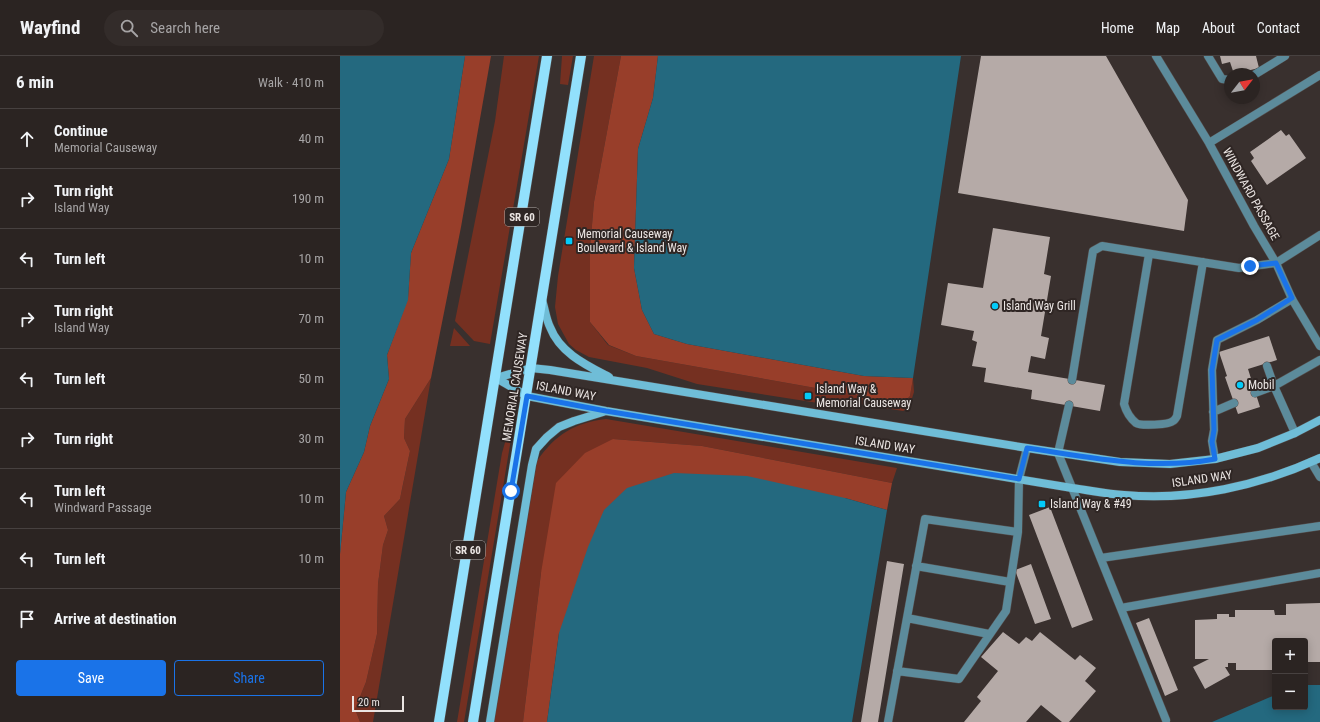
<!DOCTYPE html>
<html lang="en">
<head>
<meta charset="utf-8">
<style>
	body { margin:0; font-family:"Roboto Condensed",sans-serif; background:#332c2a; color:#f1f3f6 }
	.controls { position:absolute; right:12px; bottom:12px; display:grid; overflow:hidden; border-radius:4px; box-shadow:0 2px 10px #0003 }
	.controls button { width:36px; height:36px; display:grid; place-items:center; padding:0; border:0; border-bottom:1px solid #474140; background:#2b2422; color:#f1f3f6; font:20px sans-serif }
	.compass { position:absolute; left:884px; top:12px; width:36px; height:36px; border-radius:50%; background:#2b2422; box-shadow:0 2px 10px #0003; rotate:59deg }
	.scale { position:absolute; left:12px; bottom:10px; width:52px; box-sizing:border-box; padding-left:4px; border:2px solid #ebe5e3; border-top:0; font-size:11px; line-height:14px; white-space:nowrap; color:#ebe5e3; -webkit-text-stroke:3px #2f2624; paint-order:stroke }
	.stop { position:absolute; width:12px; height:12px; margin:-9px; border:3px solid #1a73e8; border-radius:50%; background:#fff }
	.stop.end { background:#1a73e8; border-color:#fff; box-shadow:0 1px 4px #0008 }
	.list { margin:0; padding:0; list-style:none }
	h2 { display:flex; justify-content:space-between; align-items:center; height:52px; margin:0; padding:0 16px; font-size:17px }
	h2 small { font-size:13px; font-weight:400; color:#a6a4a5 }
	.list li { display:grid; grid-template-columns:26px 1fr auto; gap:12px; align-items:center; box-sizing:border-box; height:60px; padding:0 16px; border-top:1px solid #474140 }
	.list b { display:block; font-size:15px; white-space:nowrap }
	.list p { margin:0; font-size:13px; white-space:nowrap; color:#a6a4a5 }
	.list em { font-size:13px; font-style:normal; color:#a6a4a5 }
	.actions { display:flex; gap:8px; padding:12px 16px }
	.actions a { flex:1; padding:9px 0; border:1px solid #1a73e8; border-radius:4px; text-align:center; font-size:14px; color:#1a73e8 }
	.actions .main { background:#1a73e8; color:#fff }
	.icon { flex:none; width:22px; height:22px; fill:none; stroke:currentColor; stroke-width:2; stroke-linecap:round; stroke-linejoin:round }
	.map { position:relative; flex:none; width:980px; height:666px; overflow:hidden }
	header { display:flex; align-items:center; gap:24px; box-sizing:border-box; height:56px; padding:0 20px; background:#2b2422; border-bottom:1px solid #474140 }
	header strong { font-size:19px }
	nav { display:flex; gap:22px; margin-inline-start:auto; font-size:14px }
	.search { width:280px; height:36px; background:#332c2a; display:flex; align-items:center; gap:10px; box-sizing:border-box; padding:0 14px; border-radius:22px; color:#a6a4a5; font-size:15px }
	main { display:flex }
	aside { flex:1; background:#2b2422 }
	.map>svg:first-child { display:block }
	.green { fill:#753021 }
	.forest { fill:#983e2a }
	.water { fill:#24697f }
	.building { fill:#b5aaa7 }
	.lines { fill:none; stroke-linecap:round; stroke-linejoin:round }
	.lane-casing { stroke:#554d4b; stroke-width:9 }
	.street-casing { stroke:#554d4b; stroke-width:9 }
	.secondary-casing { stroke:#554d4b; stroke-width:9 }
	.primary-casing { stroke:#554d4b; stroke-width:11 }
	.lane { stroke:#5c8b9b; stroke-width:8 }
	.street { stroke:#5c8b9b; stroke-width:8 }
	.secondary { stroke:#6fbdd7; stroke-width:8 }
	.primary { stroke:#92e0fc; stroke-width:10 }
	.route { stroke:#1a73e8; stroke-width:5 }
	.poi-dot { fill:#03cbf9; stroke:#2f2624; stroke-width:1.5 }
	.labels { text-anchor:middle; stroke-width:4; stroke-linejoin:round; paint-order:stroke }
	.shield { fill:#2f2624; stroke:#b3acaa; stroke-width:1 }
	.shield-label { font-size:11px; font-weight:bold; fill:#ebe5e3 }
	.street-label { font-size:12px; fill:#ebe5e3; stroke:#2f2624 }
	.poi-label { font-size:12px; fill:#ebe5e3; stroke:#2f2624; text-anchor:start }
</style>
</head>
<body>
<header>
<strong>Wayfind</strong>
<div class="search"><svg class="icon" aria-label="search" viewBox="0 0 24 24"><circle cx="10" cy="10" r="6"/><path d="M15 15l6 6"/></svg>Search here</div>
<nav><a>Home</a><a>Map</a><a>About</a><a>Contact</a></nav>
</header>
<main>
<aside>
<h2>6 min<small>Walk · 410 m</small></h2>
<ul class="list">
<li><svg class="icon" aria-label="ahead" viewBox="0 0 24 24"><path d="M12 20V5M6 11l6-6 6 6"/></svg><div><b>Continue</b><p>Memorial Causeway</p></div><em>40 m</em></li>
<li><svg class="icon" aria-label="right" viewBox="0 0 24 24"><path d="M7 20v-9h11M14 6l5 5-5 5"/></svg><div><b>Turn right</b><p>Island Way</p></div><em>190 m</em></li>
<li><svg class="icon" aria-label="left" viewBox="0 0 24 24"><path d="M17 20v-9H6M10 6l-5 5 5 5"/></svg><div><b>Turn left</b></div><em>10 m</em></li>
<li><svg class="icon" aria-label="right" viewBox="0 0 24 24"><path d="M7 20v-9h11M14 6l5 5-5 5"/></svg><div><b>Turn right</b><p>Island Way</p></div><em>70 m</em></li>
<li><svg class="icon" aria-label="left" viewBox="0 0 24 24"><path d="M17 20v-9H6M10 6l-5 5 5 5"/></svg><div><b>Turn left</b></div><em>50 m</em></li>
<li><svg class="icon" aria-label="right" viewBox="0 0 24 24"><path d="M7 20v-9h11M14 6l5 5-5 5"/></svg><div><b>Turn right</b></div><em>30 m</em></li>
<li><svg class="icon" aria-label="left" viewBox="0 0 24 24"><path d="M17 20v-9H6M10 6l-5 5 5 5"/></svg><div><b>Turn left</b><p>Windward Passage</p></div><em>10 m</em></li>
<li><svg class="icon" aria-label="left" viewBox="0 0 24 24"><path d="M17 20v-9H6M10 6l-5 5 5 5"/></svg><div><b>Turn left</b></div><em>10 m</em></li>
<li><svg class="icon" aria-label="arrive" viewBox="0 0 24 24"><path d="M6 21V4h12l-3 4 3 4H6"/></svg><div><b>Arrive at destination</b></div></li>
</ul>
<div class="actions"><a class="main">Save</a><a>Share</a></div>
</aside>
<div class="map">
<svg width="980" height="666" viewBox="0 0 980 666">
	<rect width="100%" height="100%" fill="#39302e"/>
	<path class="green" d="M164,0H199L150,288L134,285L115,265L155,65Z
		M222,0H233L228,29L220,28Z
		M254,0H281L254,146L250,192V266L268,289L296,300L515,339L560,350L570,340L573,322L574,336L569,352L563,355L514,347L510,352L357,328L307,312L249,301L236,294L229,288L218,268L215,251L218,220Z
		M114,272L130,290H110Z
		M91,322L33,666H20L15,653L26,626L37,578L38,528L43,489L48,474L44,460L60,443L70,395L64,382L65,363Z
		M172,362L174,363V365L124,666H117L162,397Z
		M266,363L557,412L552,427L362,390L273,383L201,517L183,666H154L197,405C216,378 234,367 266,363Z"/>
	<path class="forest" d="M125,0H151L121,171L91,322L65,363L64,382L70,395L62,433L60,443L44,460L48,474L43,489L38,528L37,578L26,626L15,653L20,666H0V498L6,436L24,396L30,370L49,323L47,299L68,242L71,197L109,103Z
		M281,0H318L313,42L298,93L294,212L302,254L314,278L347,288L524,320L573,322L570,340L560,350L515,339L296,300L269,289L250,266V192L254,146Z
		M273,383L362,390L552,427L547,454L505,442L219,577L207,666H183L201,517L216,427L245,397Z"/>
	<path class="water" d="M0,0H125L109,103L71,197L68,244L47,299L49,323L30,370L24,396L6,436L0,498Z
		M318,0H621L573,322L524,320L347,288L314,278L302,254L294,212L298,93L313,42Z
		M334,417L407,420L505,442L547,454L512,666H207L219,577L248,491L264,454L287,432Z
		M965,629H980V666H872L935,639V651H965Z"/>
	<path class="building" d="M641,0H766L848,144L844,175L618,137Z
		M880,0H916L919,12L894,18L890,6L882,8Z
		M941,74L946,80L949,78L966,102L927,129L911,105L914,102L910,96Z
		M653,172L710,181L704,218L711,220L701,280L709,282L705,303L691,300L688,316L765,329L760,355L691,343L692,334L644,326L646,312L632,310L637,286L632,284L634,275L601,269L608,227L643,232Z
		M929,280L937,304L908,313L920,351L898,358L885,321L887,320L879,296Z
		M710,451L753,564L732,572L689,459Z
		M547,505L564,508L538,666H521Z
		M691,508L711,563L695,568L675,514Z
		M980,547V606H965V585H935V614H896V607H888V611H885L890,619L865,633L853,611L869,603H855V564L877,563V558H889V561H895V554H934L935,559H946V548Z
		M809,562L838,634L825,640L796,567Z
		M663,576L679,588L686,581L692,585L700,576L735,604L740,599L756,612L745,625L756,635L729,666H722L701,649L686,666H624L641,645L637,641L658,615L641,601Z"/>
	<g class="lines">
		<g class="lane-casing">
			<path id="lane" d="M809,198L784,348C786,355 790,362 796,367C800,370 829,369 833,365C835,364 836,362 837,360L863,206
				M927,310L934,330L955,377
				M732,324L753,195L762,190L899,212L936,207L980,179
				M915,337L934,330L980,304
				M729,349L718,397L826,664
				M873,356L894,347
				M875,403L872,385L874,374L872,314L877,284L917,264L952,243
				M971,406L980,421
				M761,502L980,470
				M576,510L670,526
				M781,552L980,517
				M567,562L649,578
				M557,615L619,623L666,555L678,476L679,423L687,392
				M548,666L585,463L678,476"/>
		</g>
		<g class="street-casing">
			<path id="street" d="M816,0L869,87L914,170L936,207L952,243L980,290
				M868,0L882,23L890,24
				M914,19L945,0
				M869,87L980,19"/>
		</g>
		<g class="secondary-casing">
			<path id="secondary" d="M202,244C205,253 206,263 210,271C220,297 246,309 269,321
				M156,322L187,340L266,355L732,432C749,434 766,438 784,439C851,445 919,430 980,402
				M156,322L191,312L210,314L687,392L780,406L830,408L875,403L918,392L955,377L980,364
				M150,666L192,409L196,393L207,381L219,371L234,365L263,356"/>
		</g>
		<g class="primary-casing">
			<path id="primary" d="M99,666L207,0
				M133,666L241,0"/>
		</g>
		<use href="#lane" class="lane"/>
		<use href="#street" class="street"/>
		<use href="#secondary" class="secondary"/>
		<use href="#primary" class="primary"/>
	</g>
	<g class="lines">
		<path class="route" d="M171,435L187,340L266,355L679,423L687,392C749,401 812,415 875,403L872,386L874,374L872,314L877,284L917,264L952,242L936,207L910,210"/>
	</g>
	<g class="poi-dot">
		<rect x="225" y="181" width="8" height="8" rx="2"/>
		<circle cx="655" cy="250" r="4"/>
		<circle cx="900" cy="329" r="4"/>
		<rect x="464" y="336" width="8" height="8" rx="2"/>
		<rect x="698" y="444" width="8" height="8" rx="2"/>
	</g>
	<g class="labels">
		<g class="shield">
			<rect x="165" y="152" width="34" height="18" rx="3"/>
			<rect x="111" y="485" width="34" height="18" rx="3"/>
		</g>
		<g class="shield-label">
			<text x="182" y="165">SR 60</text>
			<text x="128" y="498">SR 60</text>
		</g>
		<g class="street-label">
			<text transform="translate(911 138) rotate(61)" y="4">WINDWARD PASSAGE</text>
			<text transform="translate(175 331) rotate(-81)" y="4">MEMORIAL CAUSEWAY</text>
			<text transform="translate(226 335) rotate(11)" y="4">ISLAND WAY</text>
			<text transform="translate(545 389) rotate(9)" y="4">ISLAND WAY</text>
			<text transform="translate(862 423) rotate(-8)" y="4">ISLAND WAY</text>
		</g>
		<g class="poi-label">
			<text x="237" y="182">Memorial Causeway<tspan x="237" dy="14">Boulevard &amp; Island Way</tspan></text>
			<text x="663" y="254">Island Way Grill</text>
			<text x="908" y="333">Mobil</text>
			<text x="476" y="337">Island Way &amp;<tspan x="476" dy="14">Memorial Causeway</tspan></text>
			<text x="710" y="452">Island Way &amp; #49</text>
		</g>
	</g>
</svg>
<div class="controls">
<button>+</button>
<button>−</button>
</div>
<svg class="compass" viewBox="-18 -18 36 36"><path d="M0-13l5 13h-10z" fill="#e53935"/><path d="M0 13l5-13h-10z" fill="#a6a4a5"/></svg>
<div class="scale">20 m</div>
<div class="stop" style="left:171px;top:435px"></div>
<div class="stop end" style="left:910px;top:210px"></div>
</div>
</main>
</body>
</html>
